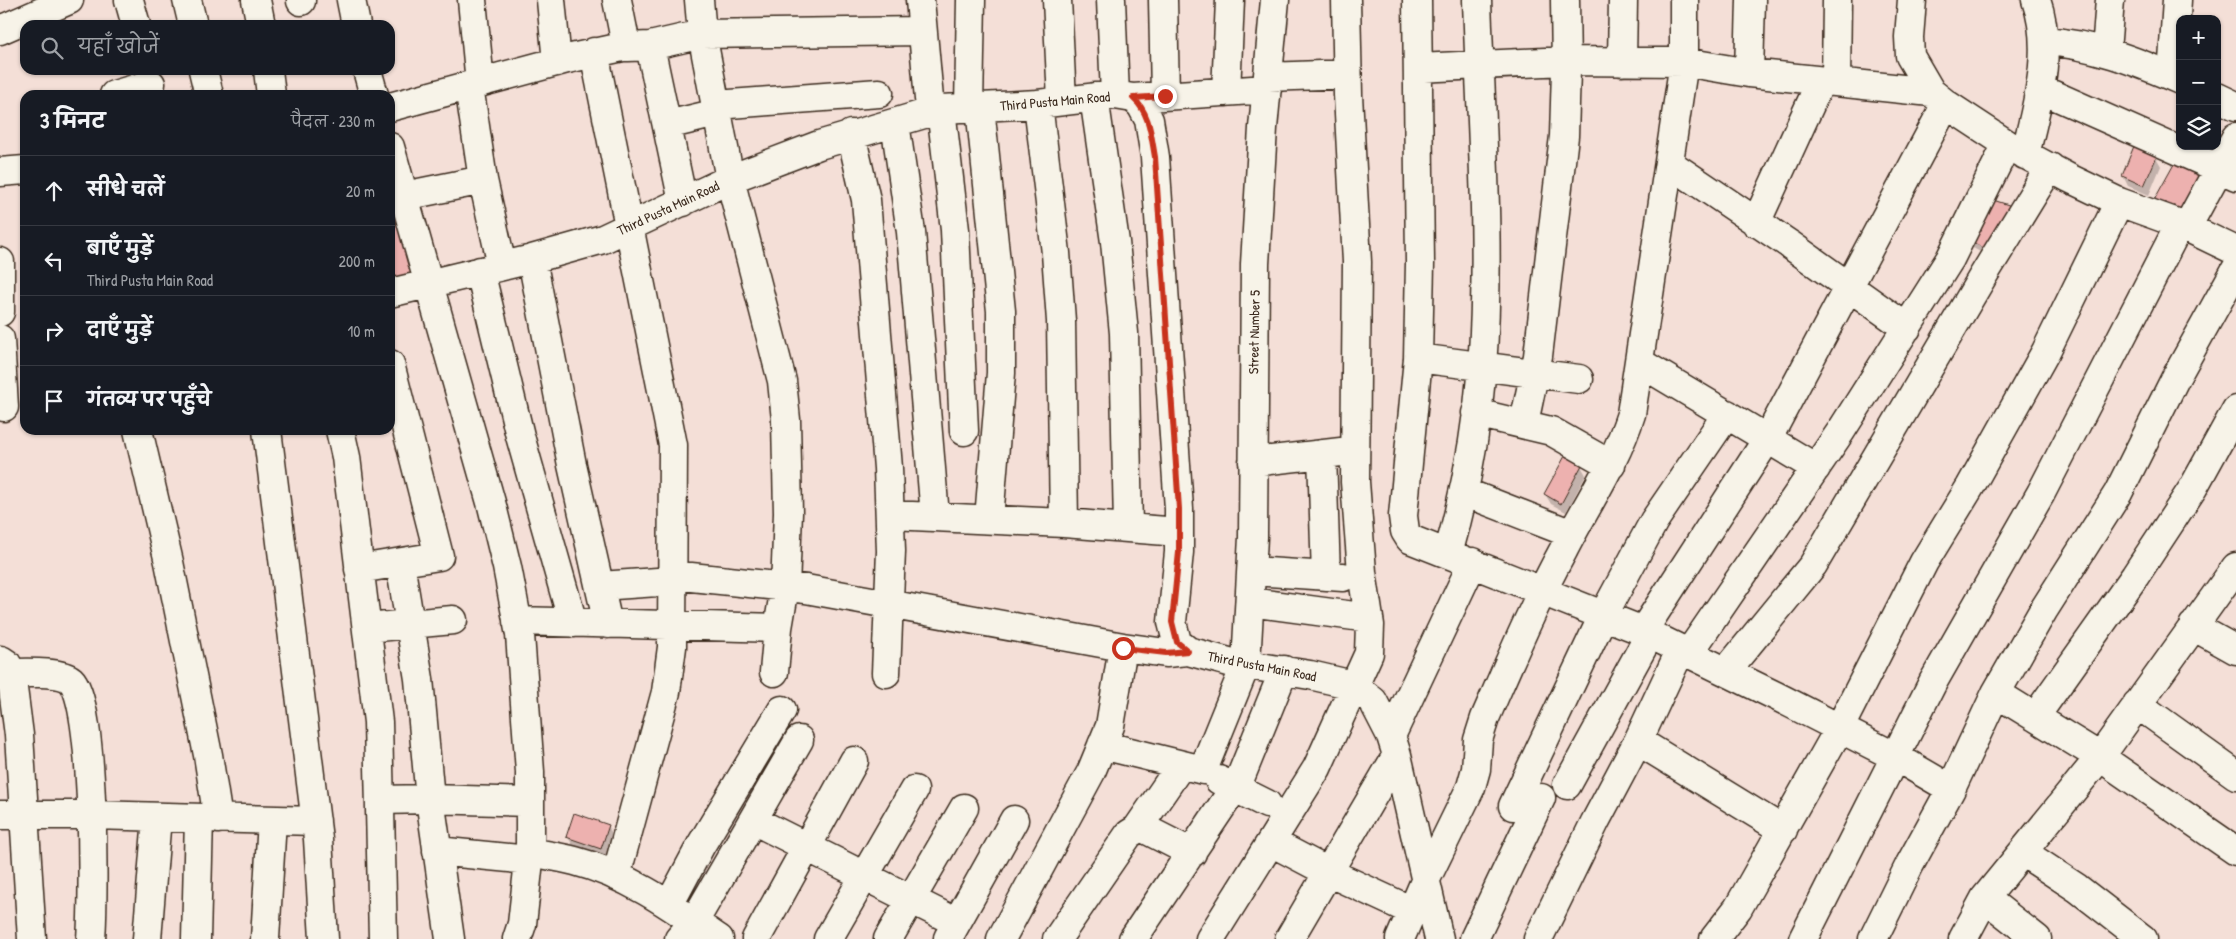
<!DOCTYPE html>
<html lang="hi">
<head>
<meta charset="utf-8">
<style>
	body { margin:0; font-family:"Patrick Hand","Playpen Sans Deva",sans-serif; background:#242831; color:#f1f3f6 }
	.controls { position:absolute; right:15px; top:15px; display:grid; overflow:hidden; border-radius:10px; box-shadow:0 1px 4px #0004 }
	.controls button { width:45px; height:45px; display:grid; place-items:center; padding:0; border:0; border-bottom:1px solid #363941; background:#171b24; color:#f1f3f6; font:25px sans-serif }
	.stop { position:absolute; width:15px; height:15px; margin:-11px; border:4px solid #c8321e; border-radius:50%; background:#fff }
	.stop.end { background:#c8321e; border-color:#fff; box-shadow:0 1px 5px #0008 }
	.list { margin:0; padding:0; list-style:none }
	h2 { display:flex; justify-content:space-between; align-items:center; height:65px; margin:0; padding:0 20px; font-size:21px }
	h2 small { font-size:16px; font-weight:400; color:#9ea1a6 }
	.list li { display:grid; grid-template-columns:32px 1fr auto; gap:15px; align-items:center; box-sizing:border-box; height:70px; padding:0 20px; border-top:1px solid #363941 }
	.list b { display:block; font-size:19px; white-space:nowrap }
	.list p { margin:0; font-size:16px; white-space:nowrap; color:#9ea1a6 }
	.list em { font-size:16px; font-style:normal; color:#9ea1a6 }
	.icon { flex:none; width:28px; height:28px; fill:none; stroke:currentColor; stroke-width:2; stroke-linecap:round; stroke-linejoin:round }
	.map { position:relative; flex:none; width:2236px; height:939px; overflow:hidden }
	.search { position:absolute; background:#171b24; box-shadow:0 1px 4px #0004; left:20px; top:20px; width:375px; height:55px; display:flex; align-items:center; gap:12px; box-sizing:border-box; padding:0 18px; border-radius:15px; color:#9ea1a6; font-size:19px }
	.panel { position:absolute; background:#171b24; box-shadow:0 1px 4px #0004; left:20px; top:90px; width:375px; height:345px; border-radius:15px }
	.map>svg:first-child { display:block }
	.shadow { fill:#0003 }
	.building { fill:#edb1af; stroke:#3b2a1e }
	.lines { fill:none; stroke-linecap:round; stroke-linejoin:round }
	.minor-casing { stroke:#3b2a1e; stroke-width:31 }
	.minor { stroke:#f7f3e8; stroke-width:28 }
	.route { stroke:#c8321e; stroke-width:6 }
	.labels { text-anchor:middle; stroke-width:4; stroke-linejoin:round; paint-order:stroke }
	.street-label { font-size:14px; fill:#3b2a1e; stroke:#f7f3e8 }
</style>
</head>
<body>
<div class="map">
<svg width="2236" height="939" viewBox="0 0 2236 939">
	<rect width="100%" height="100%" fill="#f4dfd7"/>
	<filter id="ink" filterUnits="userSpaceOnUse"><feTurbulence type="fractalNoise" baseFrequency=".02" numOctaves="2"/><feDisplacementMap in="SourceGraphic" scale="10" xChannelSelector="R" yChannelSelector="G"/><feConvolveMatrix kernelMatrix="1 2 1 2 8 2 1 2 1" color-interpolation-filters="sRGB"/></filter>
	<g filter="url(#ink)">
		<path class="shadow" d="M2156,157L2161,166L2149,195L2128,186L2123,176Z
			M1991,201L1997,261L1973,248L1967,239Z
			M1581,466L1586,475L1566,512L1551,504L1545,494Z
			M608,826L613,835L606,857L573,846L568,837Z"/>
		<path class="building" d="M2134,146L2157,156L2144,186L2122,176Z
			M2179,155L2207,170L2181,218L2152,204Z
			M1990,199L2015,207L1992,252L1966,239Z
			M400,216L417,275L390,282V219Z
			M1565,456L1582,465L1561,504L1544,494Z
			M574,813L609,825L601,849L566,837Z"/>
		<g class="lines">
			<g class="minor-casing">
				<path id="minor" d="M129,0L136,25
					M187,0L193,25
					M256,0L261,25
					M301,0V1
					M351,0L356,25
					M472,0L480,83
					M551,0L557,62
					M617,0L626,45L628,47L650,46L683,202
					M920,0L929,99L933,105L941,109
					M1057,0L1062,100
					M1111,0L1115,95
					M1163,0L1165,95
					M1417,0L1420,263L1418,358L1403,516L1405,531L1410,539L1643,631L1776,696L1896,757L1951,789
					M1912,0L1909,37L1910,56L1931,92L1946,104L2013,148L2069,178L2119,202L2180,224L2236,251
					M0,30L69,0
					M2044,41C2093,44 2135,61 2180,80
					M650,46L702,34L922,31
					M2106,51L2110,0
					M594,52L673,445L672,647L666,692L616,876
					M1622,62L1623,0
					M1418,68L1566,61L1684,62L1749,73L1931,92
					M203,70L209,95
					M268,70L271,95
					M367,70L374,95
					M1749,73L1751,0
					M2172,76L2177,0
					M1268,77L1347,74
					M1836,82L1837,0
					M2040,89L2236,176
					M1226,92L1230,0
					M114,95L151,84
					M1094,97L1115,242L1124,333L1128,527
					M2217,97L2236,106
					M1133,98L1267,89
					M1038,104L1056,253L1061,321L1064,523
					M716,105L879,93
					M390,107L567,59L627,46
					M969,107L971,0
					M980,107L1001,311V373L989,519
					M941,109L955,230L964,431
					M895,123L911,232L935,516
					M667,125L717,113
					M851,134L866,200L888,468L891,551L886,673
					M390,147L492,506L507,567L520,635L530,772V852L522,924L517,939
					M2025,155C2037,104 2054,51 2036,0
					M1669,163L1789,244L1907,328
					M0,172L25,170
					M483,180L502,266
					M404,196L483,180L469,86
					M1756,223L1821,81
					M2187,227L2236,137
					M532,259L572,465L608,624
					M0,262V312
					M480,271L520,436L573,623
					M390,293L532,259L603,239L730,179L819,145L941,109L1038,104L1115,95L1133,98L1141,105L1149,120L1155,157L1179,509V552L1172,622L1177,642L1188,651L1229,662L1310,675L1353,685L1373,701L1391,736L1397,755L1439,939
					M0,339L4,407
					M1418,358L1579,379
					M1639,362L1816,468
					M1476,413L1551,431L1611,465
					M1524,423L1538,356L1564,136L1566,70L1565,0
					M138,430L169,562L208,755L218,819
					M267,430L318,839L324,939
					M340,430L346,457L378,722L383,939
					M1322,454L1326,576
					M1253,462L1341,452
					M1464,492L1572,534
					M891,515L1064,523L1179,532
					M1448,554C1465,494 1477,429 1482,367C1491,246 1481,122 1477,0
					M400,563L419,679L430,799L450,939
					M359,569L439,556L390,364
					M1252,571L1343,577
					M672,575L806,589L1123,647L1166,653L1188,651
					M600,586L672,581
					M1250,602L1369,618
					M517,621L778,628L785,587L788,513L786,420L782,381L730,179L702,34L699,0
					M2193,626L2236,650
					M367,628L453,620
					M1643,631L1768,438L1946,104
					M1689,653L1841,431L1950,259L2007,144
					M1,660L7,664L11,673L19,735L32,939
					M1727,670L1813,565L1983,276L2050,167
					M774,672L778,628
					M11,673C25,673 60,671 71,680C95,702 94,899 91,939
					M1996,693L2100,757L2236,851
					M2137,704L2236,775
					M2035,717L2135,576L2193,488L2236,410
					M1391,736L1473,562
					M1638,741L1783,830
					M1102,745L1203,770L1246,664L1253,537L1255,264L1263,128L1275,0
					M1219,780L1267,804
					M1567,785L1650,634
					M380,800L430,799L530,802
					M1513,806L1604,614L1654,521L1727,414
					M0,815H91L316,821
					M753,820L956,922
					M1137,829L1181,765
					M1271,842L1330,873L1412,911
					M437,851L529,860
					M530,852C545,855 560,857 575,861C629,875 674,908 719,939
					M2024,853L2077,888L2143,939
					M1985,898L2037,939
					M669,905L701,845L782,710
					M948,938L1014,820
					M147,939L157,817
					M196,939L199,818
					M265,939L272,820
					M679,939L694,922L799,740
					M756,939L854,761
					M828,939L914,790
					M888,939L964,808
					M1001,939L1091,772L1110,726L1123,647
					M1057,939L1129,834L1137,829H1145L1192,853
					M1133,939L1239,781L1284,670
					M1210,939L1317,768L1369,653L1370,625L1362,572L1355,482L1357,262L1348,95L1346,0
					M1289,939L1397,755
					M1400,939L1425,881L1471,787L1476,769L1478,740L1485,718C1510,661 1534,604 1564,549C1587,504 1616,462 1631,414L1684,62V0
					M1474,939L1541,798
					M1538,939L1595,822L1638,741L1681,649
					M1714,939L1738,908L1839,729L1924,562L1970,487L2046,351L2119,202
					M1803,939L1933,682L2041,493L2180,224
					M1873,939L1910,864L1951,789L1996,693L2043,611L2118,493L2176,377L2236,269
					M1963,939L1985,898L2100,757L2236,567"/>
			</g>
			<use href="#minor" class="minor"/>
		</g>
	</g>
	<g class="lines" filter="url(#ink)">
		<path class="route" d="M1123,648L1166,653L1188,651L1177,642L1172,622L1179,552V509L1155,157C1151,135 1150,113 1133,98L1165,96"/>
	</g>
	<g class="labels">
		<g class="street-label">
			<text transform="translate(1055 101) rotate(-5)" y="5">Third Pusta Main Road</text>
			<text transform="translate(668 208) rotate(-25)" y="5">Third Pusta Main Road</text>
			<text transform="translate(1254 332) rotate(-89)" y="5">Street Number 5</text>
			<text transform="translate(1262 666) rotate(11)" y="5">Third Pusta Main Road</text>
		</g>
	</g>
</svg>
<div class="controls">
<button>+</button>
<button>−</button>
<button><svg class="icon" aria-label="layers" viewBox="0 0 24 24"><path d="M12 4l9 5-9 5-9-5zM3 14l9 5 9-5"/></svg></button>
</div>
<div class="stop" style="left:1123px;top:648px"></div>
<div class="stop end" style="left:1165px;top:96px"></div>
<div class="search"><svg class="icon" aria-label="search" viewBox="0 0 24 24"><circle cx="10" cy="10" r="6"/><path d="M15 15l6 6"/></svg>यहाँ खोजें</div>
<section class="panel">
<h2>3 मिनट<small>पैदल · 230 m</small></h2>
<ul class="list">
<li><svg class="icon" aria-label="ahead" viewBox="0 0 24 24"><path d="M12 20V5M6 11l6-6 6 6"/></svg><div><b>सीधे चलें</b></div><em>20 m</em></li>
<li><svg class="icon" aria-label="left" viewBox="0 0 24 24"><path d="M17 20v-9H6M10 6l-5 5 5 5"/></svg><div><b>बाएँ मुड़ें</b><p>Third Pusta Main Road</p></div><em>200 m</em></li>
<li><svg class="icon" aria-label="right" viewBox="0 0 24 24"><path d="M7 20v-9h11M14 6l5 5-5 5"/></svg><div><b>दाएँ मुड़ें</b></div><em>10 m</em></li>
<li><svg class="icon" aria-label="arrive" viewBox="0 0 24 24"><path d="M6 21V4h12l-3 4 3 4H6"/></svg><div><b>गंतव्य पर पहुँचे</b></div></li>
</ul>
</section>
</div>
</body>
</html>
